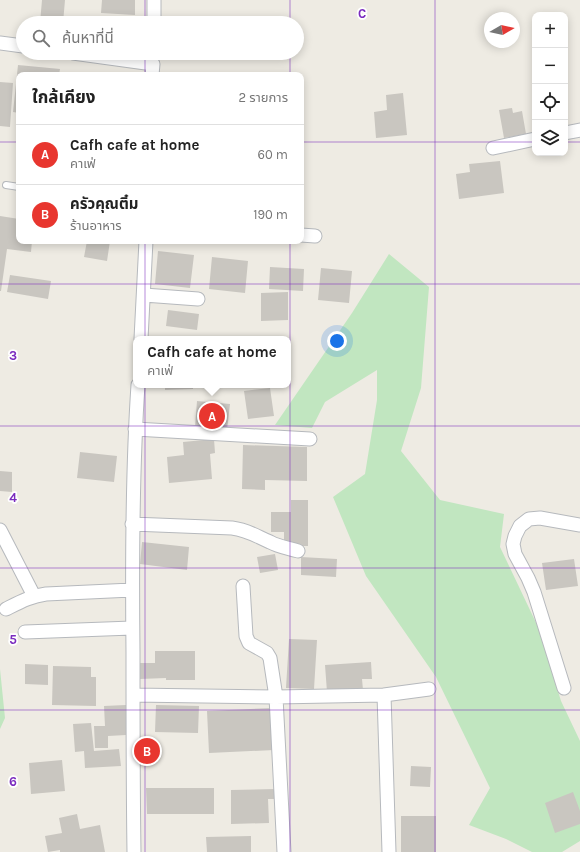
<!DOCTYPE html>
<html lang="th">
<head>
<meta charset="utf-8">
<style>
	body { margin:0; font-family:Karla,"Noto Sans Thai",sans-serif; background:#f6f6f6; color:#222 }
	.controls { position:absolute; right:12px; top:12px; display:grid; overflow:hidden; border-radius:8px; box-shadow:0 2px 10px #0003 }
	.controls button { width:36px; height:36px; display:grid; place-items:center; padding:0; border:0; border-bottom:1px solid #e0e0e0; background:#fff; color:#222; font:20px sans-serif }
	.compass { position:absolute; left:484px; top:12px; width:36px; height:36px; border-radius:50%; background:#fff; box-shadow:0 2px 10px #0003; rotate:81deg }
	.you { position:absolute; left:337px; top:341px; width:14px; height:14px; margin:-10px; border:3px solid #fff; border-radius:50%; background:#1a73e8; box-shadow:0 0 0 6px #1a73e833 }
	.badge { display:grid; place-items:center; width:26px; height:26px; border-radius:50%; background:#e8362f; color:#fff; font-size:13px; font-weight:700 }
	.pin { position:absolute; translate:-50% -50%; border:2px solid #fff; box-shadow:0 1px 4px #0006 }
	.popup { position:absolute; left:133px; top:336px; width:158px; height:52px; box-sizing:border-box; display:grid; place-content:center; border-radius:8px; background:#fff; filter:drop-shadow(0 1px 3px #0005); font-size:13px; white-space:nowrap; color:#767676 }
	.popup b { font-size:15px; color:#222 }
	.popup::after { content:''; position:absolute; left:50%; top:100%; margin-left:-8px; border:8px solid transparent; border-top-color:#fff }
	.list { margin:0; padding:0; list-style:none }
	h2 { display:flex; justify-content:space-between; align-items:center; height:52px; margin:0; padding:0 16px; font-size:17px }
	h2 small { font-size:13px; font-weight:400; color:#767676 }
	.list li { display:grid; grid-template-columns:26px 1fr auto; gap:12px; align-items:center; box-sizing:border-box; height:60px; padding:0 16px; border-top:1px solid #e0e0e0 }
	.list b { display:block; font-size:15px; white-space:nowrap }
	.list p { margin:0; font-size:13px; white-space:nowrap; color:#767676 }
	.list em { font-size:13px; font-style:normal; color:#767676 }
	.icon { flex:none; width:22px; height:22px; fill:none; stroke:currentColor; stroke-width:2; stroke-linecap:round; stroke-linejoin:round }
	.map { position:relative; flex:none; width:580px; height:852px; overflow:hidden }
	.search { position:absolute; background:#fff; box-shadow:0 2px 10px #0003; left:16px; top:16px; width:288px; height:44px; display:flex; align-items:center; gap:10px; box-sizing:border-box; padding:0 14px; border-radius:22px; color:#767676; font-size:15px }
	.panel { position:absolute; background:#fff; box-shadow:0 2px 10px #0003; left:16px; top:72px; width:288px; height:172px; border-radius:8px }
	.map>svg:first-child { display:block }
	.green { fill:#c1e6c0 }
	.building { fill:#c9c6c0 }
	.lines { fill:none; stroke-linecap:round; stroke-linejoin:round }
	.lane-casing { stroke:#b6b9bd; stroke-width:8 }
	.street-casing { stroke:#b6b9bd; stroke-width:15 }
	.lane { stroke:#fff; stroke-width:6 }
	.street { stroke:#fff; stroke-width:13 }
	.grid { fill:none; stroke:#7b2cbf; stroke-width:1; stroke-opacity:0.55 }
	.grid-label { font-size:13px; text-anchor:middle; font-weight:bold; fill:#7b2cbf; stroke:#fff; stroke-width:3.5; stroke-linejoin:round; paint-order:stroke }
</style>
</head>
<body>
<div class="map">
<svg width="580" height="852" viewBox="0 0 580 852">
	<rect width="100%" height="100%" fill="#eeebe3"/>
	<path class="green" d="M389,254L429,287L421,388L401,451L440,500L504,514L500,547L539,629L561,701L580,741V841L562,852H532L506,839L469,825L490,788L436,677L366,576L333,497L365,474L377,400V370L325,402L312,428L275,425L352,313Z
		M0,669L5,718L0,729Z"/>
	<path class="building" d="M42,0H65L63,23H40Z
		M102,0H135V15L101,13Z
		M167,20L195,22V23H167Z
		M18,65L60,69L59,75H19V113L13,112Z
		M0,82L13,83L10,127L0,126Z
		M403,93L407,135L376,138L374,112L387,110L386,95Z
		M512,108L513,113L522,111L526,134L504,138L499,110Z
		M500,161L504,193L459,199L456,174L470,172L469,164Z
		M0,216L19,219V241H32L31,252L7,249L1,291H0Z
		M87,241H110L107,261L84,257Z
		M158,251L194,255L190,288L155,284Z
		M212,257L248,261L245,293L209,289Z
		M270,267L304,269L303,291L269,289Z
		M321,268L352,271L349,303L318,300Z
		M10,275L51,281L48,299L7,292Z
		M288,292V320L261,321V293Z
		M168,310L199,314L197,330L166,326Z
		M165,385H193V389L165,390Z
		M270,388L274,416L248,419L244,391Z
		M197,401L230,404L227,430L195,427Z
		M214,439L215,453L210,454L212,479L169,483L167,457L184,455L183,442Z
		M243,445L307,447V481L265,480V490L242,489Z
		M80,452L117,456L114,482L77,478Z
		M0,471L12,472V492L0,491Z
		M291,500H308V546H284V532H271V512H291Z
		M142,542L189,547L187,570L140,564Z
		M275,554L278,570L260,573L257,557Z
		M301,557L337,559L336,577L301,575Z
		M574,559L578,586L546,590L542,563Z
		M289,639L317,640L314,689L286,688Z
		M155,651H195V680H166V678L140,679V663H155Z
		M371,662L372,679H362L363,690L327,692L325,665Z
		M25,664L48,665V685L25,684Z
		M53,666L91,667V677H96V706L52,705Z
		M126,705V735L108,736V748H95L94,726H105L104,706Z
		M156,705L199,706L198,733L155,732Z
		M272,708L274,750L209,753L207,711Z
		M91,723L94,751L119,749L121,766L85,768L84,751L75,752L73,724Z
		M62,760L65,791L31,794L29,763Z
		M411,766L431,767L430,787L410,786Z
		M146,788H214V814H147Z
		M276,789L277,799H268L269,823L231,824V790Z
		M573,792L580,811V824L555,833L545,803Z
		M77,814L80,829L100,825L105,852H60V850L48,852L45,836L62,833L59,818Z
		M401,816H436V852H401Z
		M251,836V852H207L206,837Z"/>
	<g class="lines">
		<g class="lane-casing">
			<path id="lane" d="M6,185L19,187"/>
		</g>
		<g class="street-casing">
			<path id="street" d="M154,23V0
				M0,43L23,46
				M73,53L153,64L152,75
				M565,133L580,130
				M493,148L535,139
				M301,235L315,236
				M144,295L198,299
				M141,339L146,241
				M135,429L310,439
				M132,524L232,528C248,530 256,536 270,542C279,547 289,548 298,551
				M0,530L34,596
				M6,609C20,602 31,596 46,594L132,590
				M25,632L132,628
				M564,688L534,592L528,578L515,554L513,544L515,536L520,526L529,519L540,518L580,525
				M133,695L276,697L270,658L267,653L249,643L246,636L243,586
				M384,695L429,689
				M134,852C133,785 133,719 133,652C132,563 132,474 138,385
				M284,852L276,697L384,695L389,852"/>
		</g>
		<use href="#lane" class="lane"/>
		<use href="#street" class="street"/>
	</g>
	<path class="grid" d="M145,0V23M290,0V23M435,0V852M145,53V75M290,53V75M0,142H19M301,142H535M565,142H580M145,241V852M290,241V852M0,284H580M0,426H580M0,568H580M0,710H580"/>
	<g class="grid-label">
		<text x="362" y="18">C</text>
		<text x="13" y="360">3</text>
		<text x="13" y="502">4</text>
		<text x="13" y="644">5</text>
		<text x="13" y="786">6</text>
	</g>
</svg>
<div class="controls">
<button>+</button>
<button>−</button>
<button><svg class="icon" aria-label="locate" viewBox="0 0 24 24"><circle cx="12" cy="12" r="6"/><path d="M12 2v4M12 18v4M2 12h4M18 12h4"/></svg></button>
<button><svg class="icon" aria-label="layers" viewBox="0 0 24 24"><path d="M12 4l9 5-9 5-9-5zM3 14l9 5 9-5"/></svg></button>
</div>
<svg class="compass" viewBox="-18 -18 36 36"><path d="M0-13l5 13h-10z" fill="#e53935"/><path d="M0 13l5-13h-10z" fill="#767676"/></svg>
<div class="you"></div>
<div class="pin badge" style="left:212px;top:416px">A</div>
<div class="popup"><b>Cafh cafe at home</b>คาเฟ่</div>
<div class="pin badge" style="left:147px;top:751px">B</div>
<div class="search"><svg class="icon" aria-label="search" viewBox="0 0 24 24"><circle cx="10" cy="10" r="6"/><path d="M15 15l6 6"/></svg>ค้นหาที่นี่</div>
<section class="panel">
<h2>ใกล้เคียง<small>2 รายการ</small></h2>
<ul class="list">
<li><span class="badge">A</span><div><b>Cafh cafe at home</b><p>คาเฟ่</p></div><em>60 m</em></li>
<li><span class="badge">B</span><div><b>ครัวคุณติ๋ม</b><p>ร้านอาหาร</p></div><em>190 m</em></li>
</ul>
</section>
</div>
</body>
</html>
